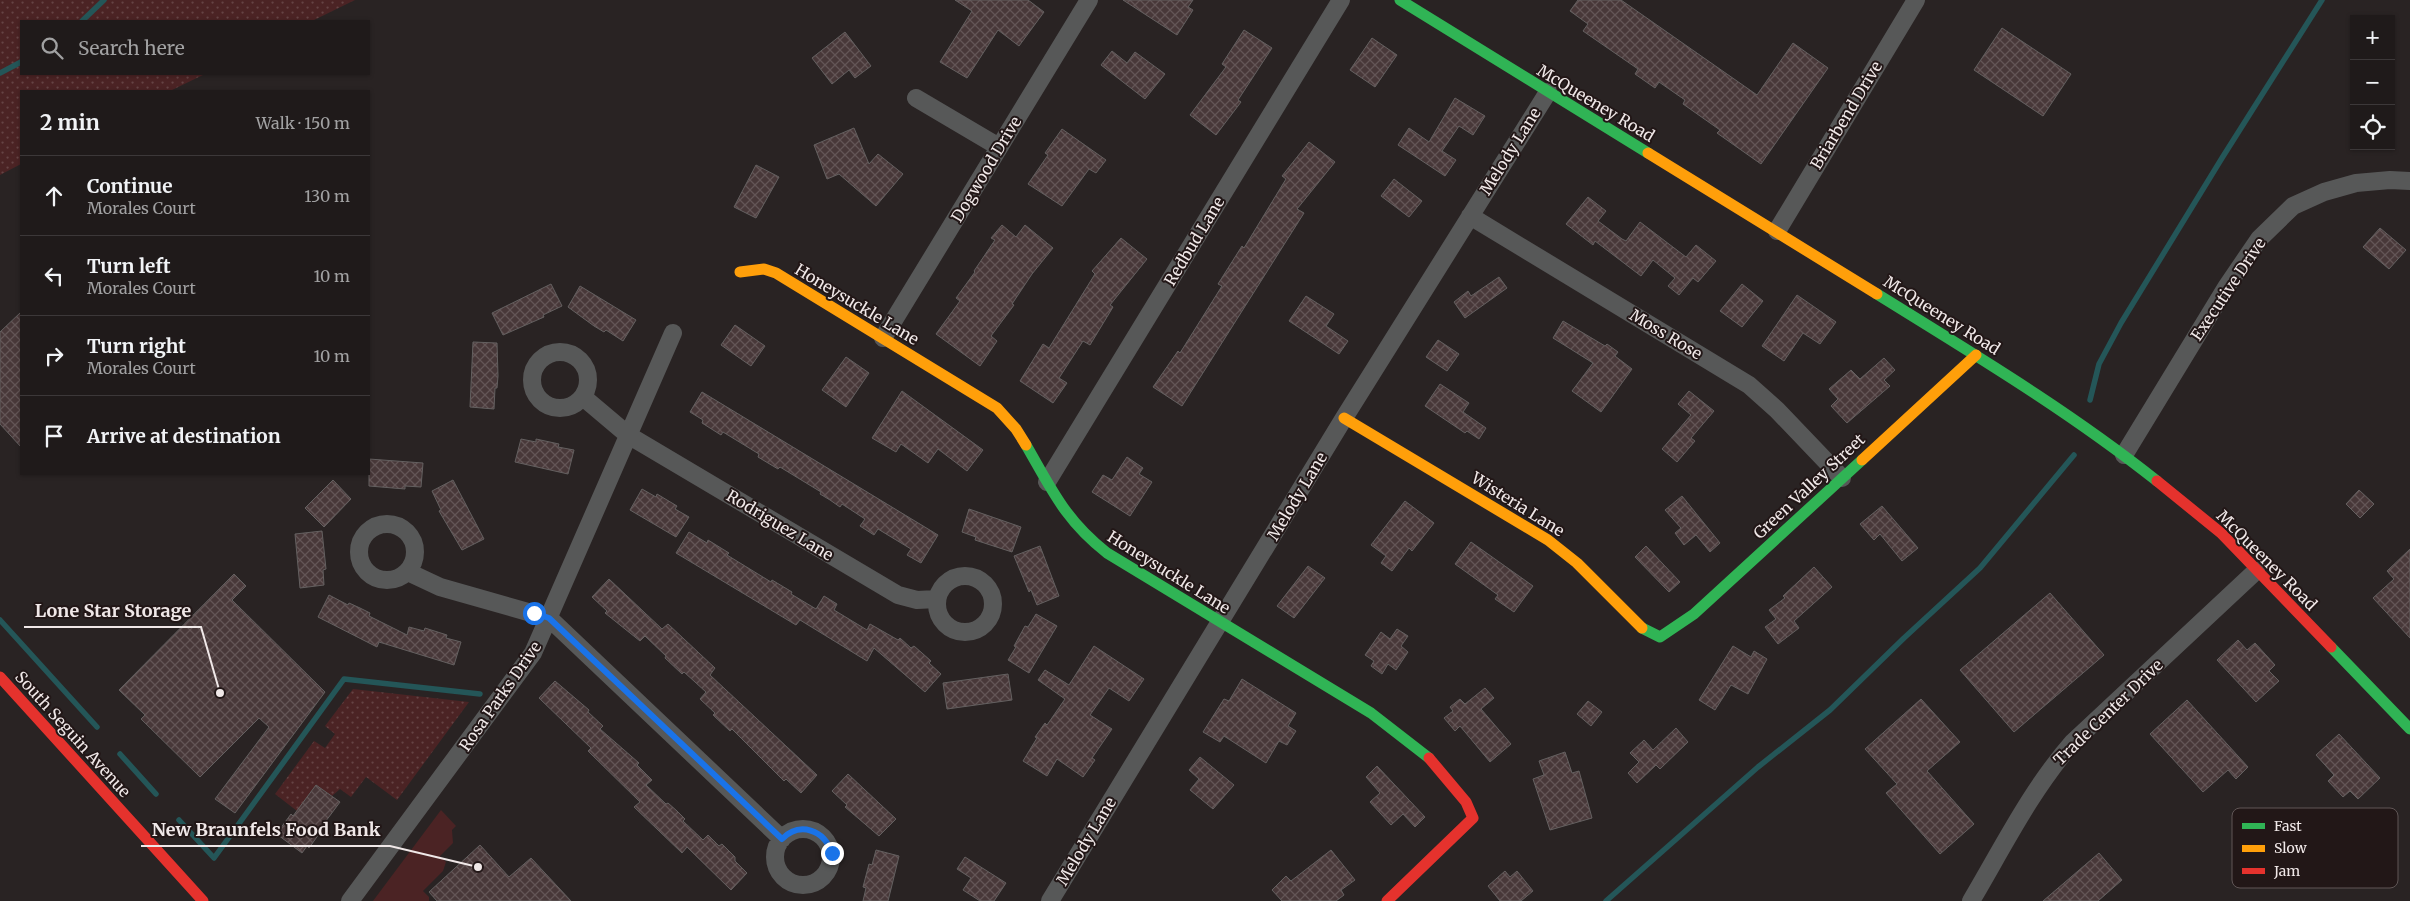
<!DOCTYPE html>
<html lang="en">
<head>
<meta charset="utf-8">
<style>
	body { margin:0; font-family:Merriweather,serif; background:#2c2727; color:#f1f3f6 }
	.controls { position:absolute; right:15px; top:15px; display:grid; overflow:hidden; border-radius:0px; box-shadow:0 1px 4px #0004 }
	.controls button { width:45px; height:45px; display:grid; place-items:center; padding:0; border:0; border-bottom:1px solid #3c3839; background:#1f1a1a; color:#f1f3f6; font:25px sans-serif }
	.stop { position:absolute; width:15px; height:15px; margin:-11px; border:4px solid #1a73e8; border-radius:50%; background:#fff }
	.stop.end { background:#1a73e8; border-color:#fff; box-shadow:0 1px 5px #0008 }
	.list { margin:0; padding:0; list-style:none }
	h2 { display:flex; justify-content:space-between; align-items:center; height:65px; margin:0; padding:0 20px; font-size:21px }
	h2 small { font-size:16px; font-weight:400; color:#a1a1a2 }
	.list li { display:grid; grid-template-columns:32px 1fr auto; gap:15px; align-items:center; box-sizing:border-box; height:80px; padding:0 20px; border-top:1px solid #3c3839 }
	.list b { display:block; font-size:19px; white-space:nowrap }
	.list p { margin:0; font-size:16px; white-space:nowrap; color:#a1a1a2 }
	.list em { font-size:16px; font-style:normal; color:#a1a1a2 }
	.icon { flex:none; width:28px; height:28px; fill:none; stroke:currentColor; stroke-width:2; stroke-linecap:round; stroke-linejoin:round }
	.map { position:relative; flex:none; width:2410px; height:901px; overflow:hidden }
	.search { position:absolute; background:#1f1a1a; box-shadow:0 1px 4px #0004; left:20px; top:20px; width:350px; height:55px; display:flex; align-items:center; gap:12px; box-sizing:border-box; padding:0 18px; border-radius:0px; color:#a1a1a2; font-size:19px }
	.panel { position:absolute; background:#1f1a1a; box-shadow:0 1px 4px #0004; left:20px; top:90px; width:350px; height:385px; border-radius:0px }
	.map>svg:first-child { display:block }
	.green { fill:#4b2324 }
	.park { fill:url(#park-dots) }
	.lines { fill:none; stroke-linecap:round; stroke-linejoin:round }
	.stream { stroke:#245658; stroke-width:5.5 }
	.building { fill:url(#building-cross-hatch); stroke:#646060 }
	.street { stroke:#575858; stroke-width:18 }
	.fast { stroke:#30b455; stroke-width:11 }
	.slow { stroke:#ff9f0a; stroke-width:11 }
	.jam { stroke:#e5322d; stroke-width:11 }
	.route { stroke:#1a73e8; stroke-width:6 }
	.labels { text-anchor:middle; stroke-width:4; stroke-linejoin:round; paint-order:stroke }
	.street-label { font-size:16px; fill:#f0e8e8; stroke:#221717 }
	.key { fill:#221717; stroke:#605656; stroke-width:1 }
	.key-label { font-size:14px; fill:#f0e8e8 }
	.leader { fill:none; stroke:#f0e8e8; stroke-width:2 }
	.callout-dot { fill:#f0e8e8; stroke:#221717; stroke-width:2 }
	.callout-label { font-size:18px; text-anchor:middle; font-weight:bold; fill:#f0e8e8; stroke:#221717; stroke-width:4; stroke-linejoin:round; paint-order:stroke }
</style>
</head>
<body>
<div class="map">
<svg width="2410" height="901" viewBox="0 0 2410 901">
	<defs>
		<pattern id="park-dots" width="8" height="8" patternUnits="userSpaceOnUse" patternTransform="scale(1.25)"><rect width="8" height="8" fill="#4b2324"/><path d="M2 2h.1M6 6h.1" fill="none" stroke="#654344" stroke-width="1.8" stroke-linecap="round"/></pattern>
		<pattern id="building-cross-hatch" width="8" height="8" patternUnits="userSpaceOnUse" patternTransform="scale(1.25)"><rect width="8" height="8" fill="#483839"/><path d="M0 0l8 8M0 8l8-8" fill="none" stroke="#635556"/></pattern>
	</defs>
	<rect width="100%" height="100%" fill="#292323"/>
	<path class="green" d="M441,810L456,826L452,830L453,843L440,856L446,862L443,871L423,891L429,897V901H373Z"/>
	<path class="park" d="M0,0H355L312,21H21V74H205L170,91H21V164L0,175Z
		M353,689L469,702L397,800L366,777L351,797L340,789L332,796L316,785L297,811L275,794L314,741L325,748L335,734L325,726Z"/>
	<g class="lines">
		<path class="stream" d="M82,21L104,0
			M0,73L21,62
			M2090,400L2099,364L2121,323L2222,158L2322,0
			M0,620L97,727
			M120,754L156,794
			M179,820L214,858L344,679L480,694
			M1606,901L1758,767L1830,710L1904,638L1980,568L2074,455"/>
	</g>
	<path class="building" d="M955,0H1028L1044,12L1019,46L998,30L967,78L940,62L972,11Z
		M1123,0H1193L1188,7L1193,10L1177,35Z
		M1578,0H1621L1757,95L1793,43L1828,68L1761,164L1717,133L1720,130L1683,104L1685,100L1659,82L1655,88L1635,74L1638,69L1583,31L1588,24L1570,11Z
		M2002,28L2071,74L2043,116L1974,70Z
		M1244,30L1272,48L1238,100L1241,102L1216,135L1190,115L1226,67L1222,64Z
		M845,32L871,66L855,78L849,70L832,84L812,58Z
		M1372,38L1397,55L1375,87L1350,70Z
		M1112,51L1127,63L1135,52L1165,74L1145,99L1101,65Z
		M1455,98L1485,116L1473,135L1459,126L1442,151L1456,160L1445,176L1398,145L1409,128L1429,142Z
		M854,128L869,164L878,154L903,174L876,206L839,174L827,179L814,145Z
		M1062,129L1106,160L1096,173L1089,169L1062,206L1028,184L1048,155L1045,153Z
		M1309,142L1335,162L1297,209L1304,213L1182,406L1153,387L1178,351L1180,353L1222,286L1218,284L1242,246L1244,248L1286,179L1282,176Z
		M756,165L779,177L756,218L734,207Z
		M1394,179L1422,201L1409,217L1381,196Z
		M1588,197L1606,211L1598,221L1622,239L1626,241L1640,222L1686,257L1696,245L1716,261L1698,282L1693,278L1679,295L1668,286L1675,278L1653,260L1641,276L1595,241L1593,245L1566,224Z
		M1002,225L1016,237L1025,225L1053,248L1032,274L1012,304L1014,305L991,336L997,341L980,366L936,334L960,301L956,298L975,272L974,271L995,240L991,238Z
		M2380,228L2406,250L2389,269L2363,247Z
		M1121,238L1147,259L1110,305L1113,307L1090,345L1083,341L1059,378L1067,383L1053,403L1020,381L1043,344L1049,348L1095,274L1092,271Z
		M1499,277L1507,288L1465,318L1454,302L1468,291L1471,296Z
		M551,284L562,306L543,315L544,317L503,335L492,313Z
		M1742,284L1763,301L1742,327L1720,311Z
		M580,286L636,320L623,341L606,330L604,332L594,326L568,307Z
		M1797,295L1836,322L1820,344L1803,333L1784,361L1762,346Z
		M1306,296L1334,314L1326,326L1348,341L1339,354L1289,321Z
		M21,312V447L0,424V332Z
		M1563,321L1605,346L1607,344L1618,352L1615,356L1632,369L1601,412L1572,391L1593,363L1553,338Z
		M735,325L765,346L751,366L721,345Z
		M1438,340L1459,354L1447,371L1426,357Z
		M473,342L497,343L498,376L497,388H495L494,409L470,407Z
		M846,357L869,373L846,407L822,390Z
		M1884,358L1895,370L1884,380L1890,386L1847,423L1831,406L1838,399L1829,389L1851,370L1860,379Z
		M1440,384L1469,403L1463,412L1486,428L1479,439L1467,431L1465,433L1425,406Z
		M902,391L983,450L967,471L938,449L928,463L901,444L896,452L872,438Z
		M1689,391L1714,411L1691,438L1695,441L1677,462L1662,449L1691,415L1678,404Z
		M702,392L938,535L921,563L907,555L911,549L878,529L874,535L860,526L865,519L842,504L840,507L830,500L820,494L821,492L780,467L778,469L758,457L759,454L723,432L721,435L702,423L703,420L690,412Z
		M521,439L536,442V439L559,444L558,447L574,450L568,474L515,462Z
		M1127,457L1143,468L1139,474L1152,482L1130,516L1092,492L1103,475L1112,480Z
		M369,459L423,463L421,487L405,486V489L369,486Z
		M333,480L351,499L324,527L305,508Z
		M453,480L484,539L462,550L439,511L441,510L432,491Z
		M642,489L656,497L657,494L677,506L675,509L689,517L676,537L630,510Z
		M2359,490L2374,504L2360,518L2346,504Z
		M1682,496L1720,543L1710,552L1696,535L1684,545L1675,533L1681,528L1665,510Z
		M1405,501L1434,523L1412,551L1409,548L1392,571L1381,563L1386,556L1371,545Z
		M1882,506L1918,548L1902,561L1880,534L1874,540L1860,524Z
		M969,509L1021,527L1012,552L975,540L976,537L962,532Z
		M322,531L326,569L323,570L324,585L300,588L295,534Z
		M689,532L707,543L708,540L729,553L727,555L771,582L772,580L792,592L791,594L816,609L824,596L837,604L834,610L867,630L870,624L898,640L900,638L911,648L914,646L922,653L931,661L929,663L941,674L925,692L874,648L867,661L800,620L796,625L676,553Z
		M1471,542L1533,586L1514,612L1495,599L1498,595L1455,564Z
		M1040,546L1059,596L1037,605L1031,590L1029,592L1014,556Z
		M1646,546L1680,582L1669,592L1635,557Z
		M2410,549V638L2373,598L2394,579L2387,571Z
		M1308,566L1325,578L1294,618L1277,606Z
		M1814,567L1832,587L1794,621L1799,628L1778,644L1765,627L1776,619L1769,610L1785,598L1783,596Z
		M234,574L246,586L232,600L325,692L235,813L215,799L269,727L259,718L200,777L141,719L145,715L119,690Z
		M609,579L662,629L668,624L715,668L710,675L817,775L801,793L786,779L784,781L732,729L730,731L713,715L715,713L700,699L706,692L684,672L682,674L665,658L666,656L645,636L640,641L605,613L607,611L592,597Z
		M2050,593L2104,655L2014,732L1960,670Z
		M329,595L348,605L349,603L360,608L370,613L369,616L407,635L409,627L424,631L425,628L447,635L446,638L461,642L454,665L379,642L377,647L318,617Z
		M1036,614L1057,626L1029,673L1008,660L1016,647L1014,646L1025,626L1028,627Z
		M1397,629L1408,636L1401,646L1408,652L1396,670L1388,664L1382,674L1371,666L1374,661L1365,655L1381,632L1390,639Z
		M2238,640L2247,650L2255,643L2275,665L2269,671L2279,681L2256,702L2217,660Z
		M1094,646L1144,679L1129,701L1109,688L1090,715L1112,729L1092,758L1095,760L1083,777L1057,759L1047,776L1023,761L1037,738L1035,737L1045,723L1047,725L1065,699L1038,680L1045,670L1069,685Z
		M1733,646L1751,657L1754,651L1767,659L1748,694L1731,685L1715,710L1699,700Z
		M1008,674L1012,700L947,709L943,683Z
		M1242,679L1296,713L1288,726L1296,731L1287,745L1279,741L1266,763L1224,736L1220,742L1203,732L1224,699L1229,701Z
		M555,681L589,710L588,712L603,726L600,729L639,763L637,765L652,780L646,785L666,804L668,803L677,811L685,819L683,821L703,840L708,835L719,846L722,844L735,857V861L747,873L731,890L687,847L682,853L634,807L640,802L588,751L591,748L539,698Z
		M1485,688L1494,698L1481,709L1511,744L1490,762L1460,726L1455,731L1444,718L1453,711L1450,707L1460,699L1465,704Z
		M1921,699L1960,742L1927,771L1974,824L1940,854L1886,793L1897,784L1865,749Z
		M2187,700L2248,767L2236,779L2228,770L2203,792L2150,734Z
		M1588,701L1602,712L1591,726L1577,714Z
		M1676,728L1688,742L1660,769L1656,765L1637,783L1628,773L1639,762L1630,753L1644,740L1653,750Z
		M2339,734L2380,778L2358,799L2350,791L2343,797L2328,781L2334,775L2316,755Z
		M1565,752L1572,773L1579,771L1592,818L1550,830L1533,779L1544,775L1539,761Z
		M1200,757L1234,785L1213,809L1190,790L1199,779L1189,770Z
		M1377,766L1425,817L1415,827L1403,814L1391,825L1370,802L1380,793L1366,777Z
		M848,774L896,819L879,836L845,807L847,805L832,791Z
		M316,785L340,802L317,833L319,834L309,848L307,846L302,853L278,835L282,831L280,829L291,814L293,816Z
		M480,845L509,877L531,858L571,901H437L429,892Z
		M876,850L899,856L892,885L888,901H863L866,888L863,887L869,864L872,865Z
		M1331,850L1355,880L1341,890L1344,895L1336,901H1282L1272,890L1286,876L1291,881Z
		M2099,853L2122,880L2098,901H2043Z
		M965,857L1006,883L994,901H980L963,890L971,878L957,869Z
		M1505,871L1510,877L1517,871L1533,891L1521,901H1500L1488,886Z"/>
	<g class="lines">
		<path class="street" d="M916,98L999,147
			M1470,216L1749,385L1777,410L1842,478
			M1777,231L1916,0
			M883,338L1089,0
			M532 380a28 28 0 1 1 56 0a28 28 0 1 1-56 0Z
			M583,397L628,435L898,595L917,600L937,599
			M2124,455L2227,286L2259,239L2293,206L2324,192L2356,183L2390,180L2410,181
			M1047,482L1341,0
			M359 552a28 28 0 1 1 56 0a28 28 0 1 1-56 0Z
			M408,572L440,587L549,618L782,839
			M937 604a28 28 0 1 1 56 0a28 28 0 1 1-56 0Z
			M775 857a28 28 0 1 1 56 0a28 28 0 1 1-56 0Z
			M350,901L533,653L673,333
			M1050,901L1344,418L1548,92
			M1971,901C2003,847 2031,790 2073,742L2256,571"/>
		<path class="fast" d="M1400,0L1648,153
			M1877,294C1972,353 2069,411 2157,481
			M1026,445C1052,490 1065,520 1107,553L1371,713L1429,758
			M1642,628L1660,637L1694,614L1862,460
			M2331,647L2410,729"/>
		<path class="slow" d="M1648,153L1877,294
			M740,272L764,269L776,273L997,408L1016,429L1026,445
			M1344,418L1548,540L1577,563L1642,628
			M1862,460L1976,355"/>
		<path class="jam" d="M2157,481L2221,533L2331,647
			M0,677L203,901
			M1387,901L1473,818L1466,802L1429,758"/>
	</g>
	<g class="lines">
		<path class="route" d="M534,613L549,618L782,839C800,821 824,830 832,853"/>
	</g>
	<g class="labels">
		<g class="street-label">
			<text transform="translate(1596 103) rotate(31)" y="6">McQueeney Road</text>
			<text transform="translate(1846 115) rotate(-59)" y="6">Briarbend Drive</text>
			<text transform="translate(1510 151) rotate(-58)" y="6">Melody Lane</text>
			<text transform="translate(986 169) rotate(-59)" y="6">Dogwood Drive</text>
			<text transform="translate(1194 241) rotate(-59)" y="6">Redbud Lane</text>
			<text transform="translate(2228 289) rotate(-56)" y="6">Executive Drive</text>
			<text transform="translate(857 304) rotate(31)" y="6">Honeysuckle Lane</text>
			<text transform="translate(1942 315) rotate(32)" y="6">McQueeney Road</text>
			<text transform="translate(1666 334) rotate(31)" y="6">Moss Rose</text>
			<text transform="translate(1809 486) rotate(-43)" y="6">Green Valley Street</text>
			<text transform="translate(1297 496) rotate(-59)" y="6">Melody Lane</text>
			<text transform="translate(1518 504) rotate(32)" y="6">Wisteria Lane</text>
			<text transform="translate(780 525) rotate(31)" y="6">Rodriguez Lane</text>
			<text transform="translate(2267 560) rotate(45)" y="6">McQueeney Road</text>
			<text transform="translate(1169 572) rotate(32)" y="6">Honeysuckle Lane</text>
			<text transform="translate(500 696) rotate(-55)" y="6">Rosa Parks Drive</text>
			<text transform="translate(2108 712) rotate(-44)" y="6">Trade Center Drive</text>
			<text transform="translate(73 734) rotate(48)" y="6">South Seguin Avenue</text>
			<text transform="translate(1086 841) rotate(-59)" y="6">Melody Lane</text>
		</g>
	</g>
	<rect x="2232" y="808" width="166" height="80" rx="8" class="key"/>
	<rect x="2242" y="823" width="23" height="6" fill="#30b455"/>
	<rect x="2242" y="845" width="23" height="7" fill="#ff9f0a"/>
	<rect x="2242" y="868" width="23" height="6" fill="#e5322d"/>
	<g class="key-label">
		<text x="2274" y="831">Fast</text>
		<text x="2274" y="853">Slow</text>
		<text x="2274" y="876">Jam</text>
	</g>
	<path class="leader" d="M220 693L201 627H24M478 867L390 846H141"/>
	<g class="callout-dot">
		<circle cx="220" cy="693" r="5"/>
		<circle cx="478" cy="867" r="5"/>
	</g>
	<g class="callout-label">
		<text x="113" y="617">Lone Star Storage</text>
		<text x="266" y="836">New Braunfels Food Bank</text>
	</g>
</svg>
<div class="controls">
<button>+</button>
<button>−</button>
<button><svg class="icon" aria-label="locate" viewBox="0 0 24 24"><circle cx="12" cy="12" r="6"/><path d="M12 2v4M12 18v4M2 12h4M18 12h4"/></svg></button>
</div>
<div class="stop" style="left:534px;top:613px"></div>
<div class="stop end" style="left:832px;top:853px"></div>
<div class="search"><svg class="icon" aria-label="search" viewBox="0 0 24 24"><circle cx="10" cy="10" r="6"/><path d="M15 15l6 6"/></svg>Search here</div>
<section class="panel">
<h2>2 min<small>Walk · 150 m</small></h2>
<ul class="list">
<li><svg class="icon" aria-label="ahead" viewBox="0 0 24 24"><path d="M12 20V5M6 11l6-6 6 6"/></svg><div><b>Continue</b><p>Morales Court</p></div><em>130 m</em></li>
<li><svg class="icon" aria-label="left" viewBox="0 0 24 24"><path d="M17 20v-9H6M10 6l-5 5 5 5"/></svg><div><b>Turn left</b><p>Morales Court</p></div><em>10 m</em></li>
<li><svg class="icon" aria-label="right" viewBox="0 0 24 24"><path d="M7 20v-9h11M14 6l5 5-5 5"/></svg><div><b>Turn right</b><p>Morales Court</p></div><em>10 m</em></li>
<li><svg class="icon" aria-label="arrive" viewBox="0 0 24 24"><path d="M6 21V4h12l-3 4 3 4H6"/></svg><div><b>Arrive at destination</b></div></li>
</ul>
</section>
</div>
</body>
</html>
